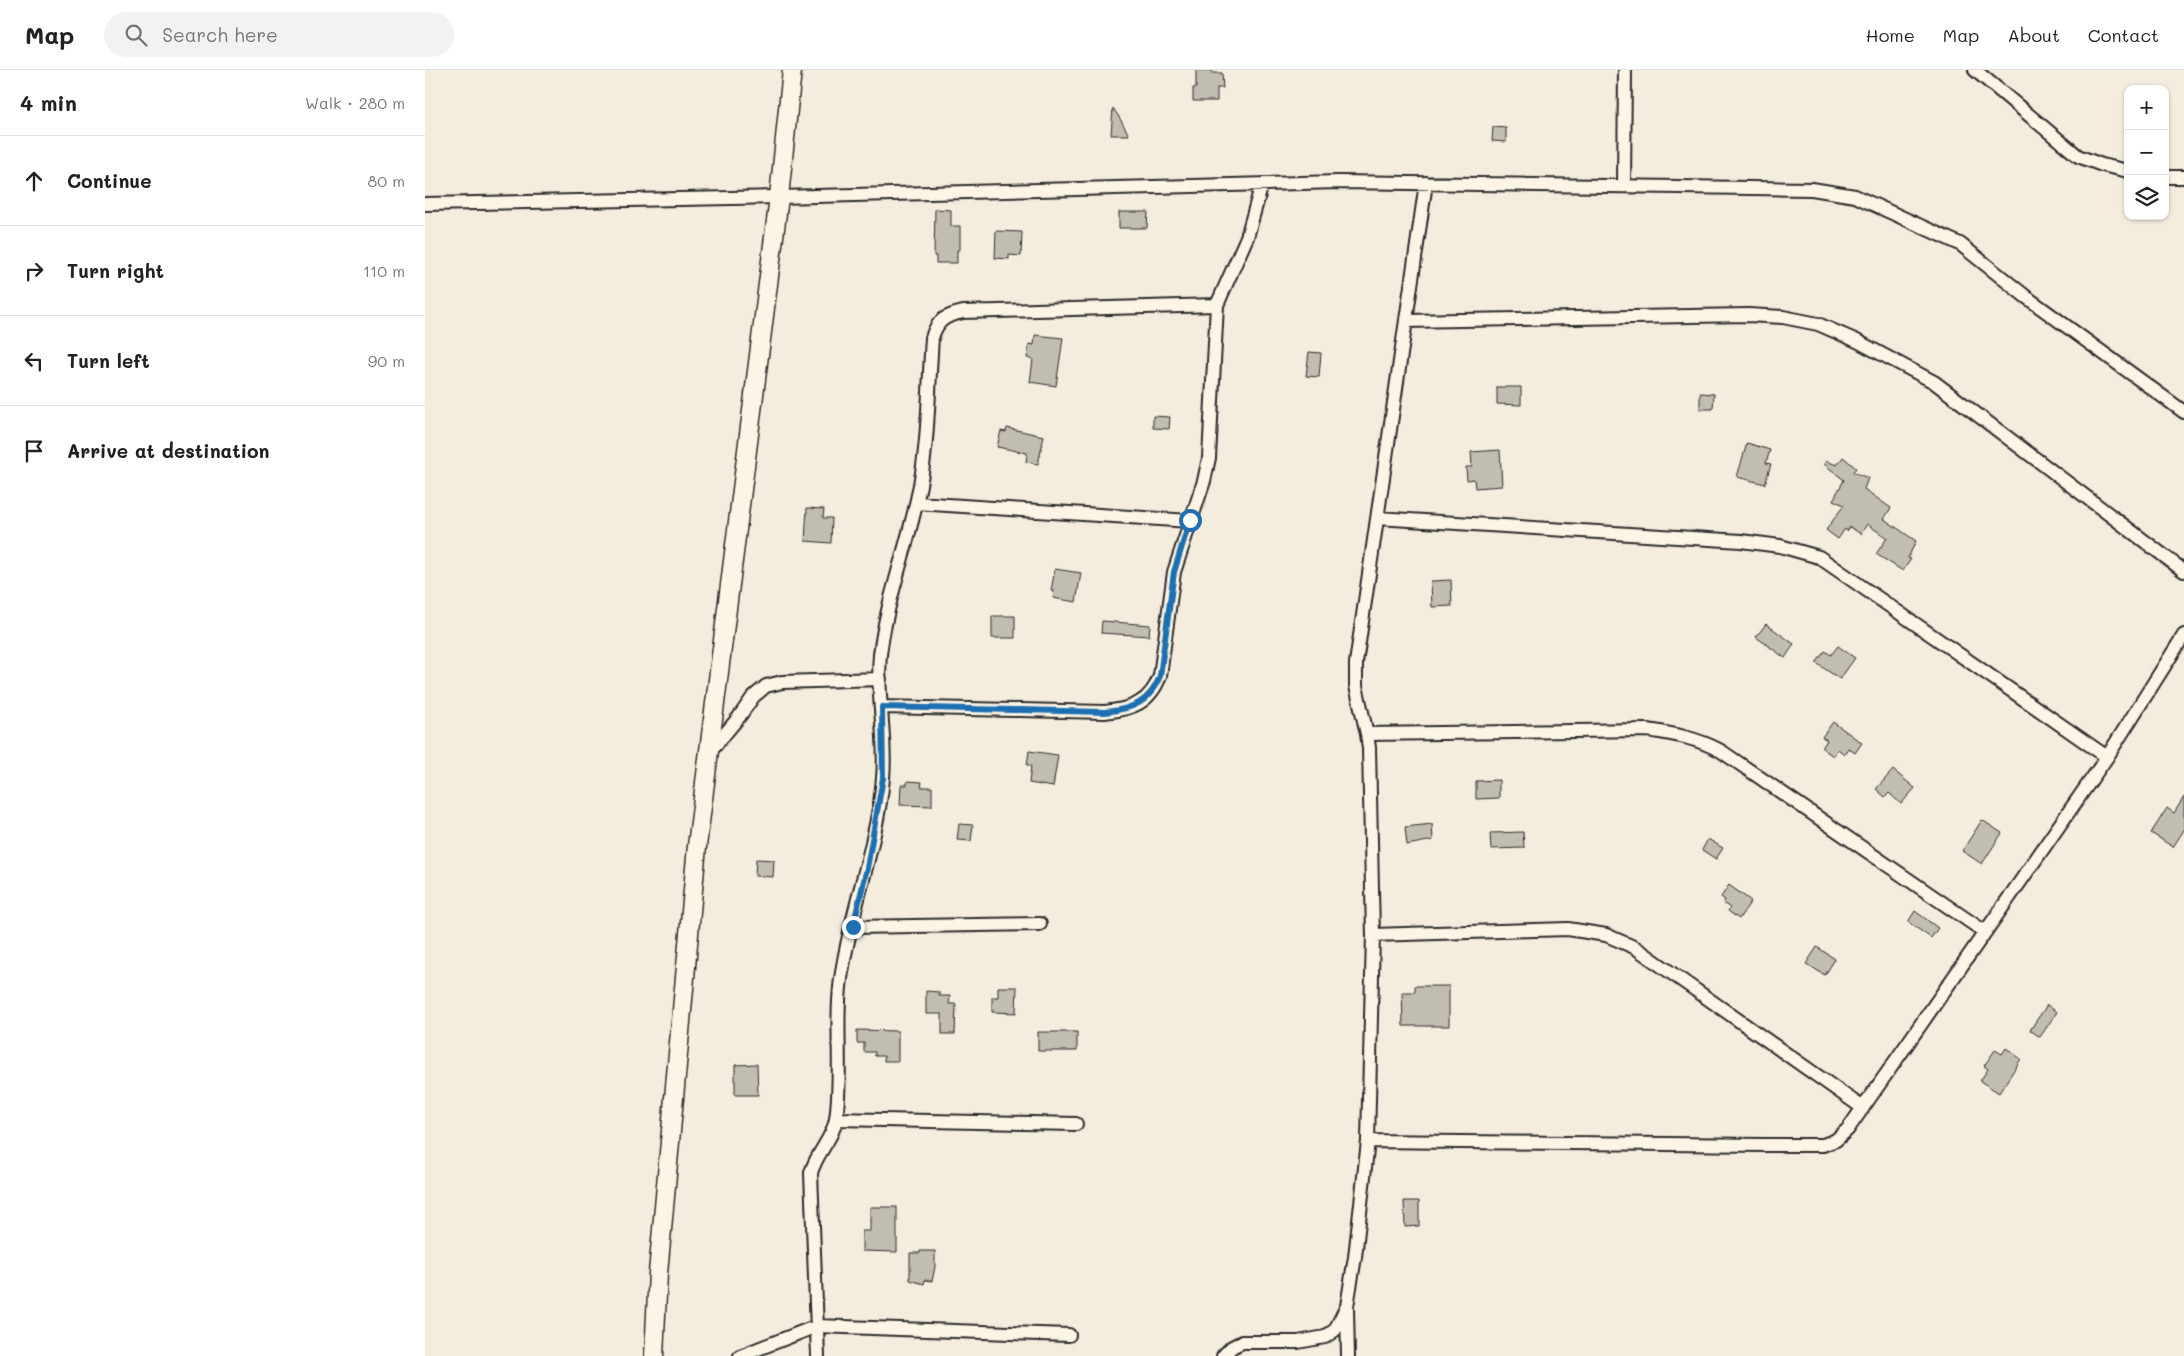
<!DOCTYPE html>
<html lang="en">
<head>
<meta charset="utf-8">
<style>
	body { margin:0; font-family:Mali,sans-serif; background:#f2f2f2; color:#202124 }
	.controls { position:absolute; right:15px; top:15px; display:grid; overflow:hidden; border-radius:10px; box-shadow:0 1px 4px #0004 }
	.controls button { width:45px; height:45px; display:grid; place-items:center; padding:0; border:0; border-bottom:1px solid #e0e0e0; background:#fff; color:#202124; font:25px sans-serif }
	.stop { position:absolute; width:15px; height:15px; margin:-11px; border:4px solid #1f6fb2; border-radius:50%; background:#fff }
	.stop.end { background:#1f6fb2; border-color:#fff; box-shadow:0 1px 5px #0008 }
	.list { margin:0; padding:0; list-style:none }
	h2 { display:flex; justify-content:space-between; align-items:center; height:65px; margin:0; padding:0 20px; font-size:21px }
	h2 small { font-size:16px; font-weight:400; color:#757577 }
	.list li { display:grid; grid-template-columns:32px 1fr auto; gap:15px; align-items:center; box-sizing:border-box; height:90px; padding:0 20px; border-top:1px solid #e0e0e0 }
	.list b { display:block; font-size:19px; white-space:nowrap }
	.list em { font-size:16px; font-style:normal; color:#757577 }
	.icon { flex:none; width:28px; height:28px; fill:none; stroke:currentColor; stroke-width:2; stroke-linecap:round; stroke-linejoin:round }
	.map { position:relative; flex:none; width:1759px; height:1286px; overflow:hidden }
	header { display:flex; align-items:center; gap:30px; box-sizing:border-box; height:70px; padding:0 25px; background:#fff; border-bottom:1px solid #e0e0e0 }
	header strong { font-size:24px }
	nav { display:flex; gap:28px; margin-inline-start:auto; font-size:18px }
	.search { width:350px; height:45px; background:#f2f2f2; display:flex; align-items:center; gap:12px; box-sizing:border-box; padding:0 18px; border-radius:28px; color:#757577; font-size:19px }
	main { display:flex }
	aside { flex:1; background:#fff }
	.map>svg:first-child { display:block }
	.building { fill:#c2bdb1; stroke:#2b2b2b }
	.lines { fill:none; stroke-linecap:round; stroke-linejoin:round }
	.street-casing { stroke:#2b2b2b; stroke-width:16 }
	.secondary-casing { stroke:#2b2b2b; stroke-width:21 }
	.street { stroke:#fcf5e5; stroke-width:12 }
	.secondary { stroke:#fcf5e5; stroke-width:18 }
	.route { stroke:#1f6fb2; stroke-width:6 }
</style>
</head>
<body>
<header>
<strong>Map</strong>
<div class="search"><svg class="icon" aria-label="search" viewBox="0 0 24 24"><circle cx="10" cy="10" r="6"/><path d="M15 15l6 6"/></svg>Search here</div>
<nav><a>Home</a><a>Map</a><a>About</a><a>Contact</a></nav>
</header>
<main>
<aside>
<h2>4 min<small>Walk · 280 m</small></h2>
<ul class="list">
<li><svg class="icon" aria-label="ahead" viewBox="0 0 24 24"><path d="M12 20V5M6 11l6-6 6 6"/></svg><div><b>Continue</b></div><em>80 m</em></li>
<li><svg class="icon" aria-label="right" viewBox="0 0 24 24"><path d="M7 20v-9h11M14 6l5 5-5 5"/></svg><div><b>Turn right</b></div><em>110 m</em></li>
<li><svg class="icon" aria-label="left" viewBox="0 0 24 24"><path d="M17 20v-9H6M10 6l-5 5 5 5"/></svg><div><b>Turn left</b></div><em>90 m</em></li>
<li><svg class="icon" aria-label="arrive" viewBox="0 0 24 24"><path d="M6 21V4h12l-3 4 3 4H6"/></svg><div><b>Arrive at destination</b></div></li>
</ul>
</aside>
<div class="map">
<svg width="1759" height="1286" viewBox="0 0 1759 1286">
	<rect width="100%" height="100%" fill="#f4edde"/>
	<filter id="ink" filterUnits="userSpaceOnUse"><feTurbulence type="fractalNoise" baseFrequency=".02" numOctaves="2"/><feDisplacementMap in="SourceGraphic" scale="10" xChannelSelector="R" yChannelSelector="G"/><feConvolveMatrix kernelMatrix="1 2 1 2 8 2 1 2 1" color-interpolation-filters="sRGB"/></filter>
	<g filter="url(#ink)">
		<path class="building" d="M771,0H787V3H797L798,18H792V31H768V18H771Z
			M688,38L694,47L704,65H686Z
			M1068,57L1081,58V72L1067,71Z
			M510,139L526,140V156H535V180H532V193H511V186H509Z
			M694,142H723L722,158H694Z
			M571,161L597,162L596,186L584,185V189L570,188Z
			M610,265L638,268L631,316L605,312L608,289L602,288L604,274L609,275Z
			M884,282L896,283L894,307L881,306Z
			M1072,317H1096V335L1072,334Z
			M1275,323L1289,324L1288,339H1275Z
			M728,346L745,347L744,359L728,358Z
			M582,358L619,366L613,394L601,392L602,383L572,377L576,361L581,362Z
			M1322,373L1345,380L1341,393L1346,394L1340,414L1312,407Z
			M1075,380L1077,416L1050,418L1049,409L1042,410L1041,397H1047L1046,382Z
			M1418,387L1431,398L1428,402L1443,408L1439,419L1466,438L1459,449L1491,471L1483,488L1486,489L1478,501L1451,484L1462,468L1442,454L1436,464L1425,457L1422,461L1420,459L1413,469L1401,460L1419,435L1408,430L1419,410L1399,394L1401,391L1412,395Z
			M382,438L399,439L398,448H407L406,473L380,471Z
			M630,499L656,503L651,532L628,528L629,521H626Z
			M1026,510L1027,536L1007,537L1006,511Z
			M567,546H590V568H567Z
			M677,551L725,555L724,566L676,563Z
			M1341,554L1369,574L1360,588L1331,567Z
			M1413,576L1430,588L1415,609L1391,593L1400,581L1406,585Z
			M1408,652L1437,673L1430,683L1423,678L1419,684L1413,679L1408,686L1397,678L1402,670L1397,667Z
			M604,681L633,685L628,717L604,713L606,696L602,695Z
			M1468,700L1490,718L1476,734L1464,723L1460,727L1451,719Z
			M1074,710V728L1051,729V711Z
			M482,711L497,712L496,717H507V736L475,735L476,715H482Z
			M1759,727V760L1748,777L1726,763L1742,738L1749,743Z
			M1557,750L1577,763L1557,794L1537,781Z
			M534,754L548,755L546,771L532,770Z
			M1007,754L1008,770L982,775L980,757Z
			M1098,762L1099,778L1066,779L1065,763Z
			M1283,769L1298,778L1291,789L1277,780Z
			M331,789L349,790L348,807L330,806Z
			M1304,815L1326,831L1314,849L1303,841L1305,838L1298,833L1300,830L1296,827Z
			M1490,841L1513,858L1506,868L1483,852Z
			M1392,877L1410,889L1400,905L1381,894Z
			M990,916H1024V956H978L977,922H990Z
			M573,917H592L591,943L567,942V927H573Z
			M501,921L514,922V926H525L524,934H531L530,964H517V944H501Z
			M1622,935L1632,942L1615,967L1605,960Z
			M432,960L473,961V991H459V986H450V982H439V973H432Z
			M613,962H652V981H613Z
			M1581,978L1596,989L1574,1023L1555,1011L1563,999L1559,996L1570,980L1577,984Z
			M332,994L333,1025H310V995Z
			M979,1131H994V1156L980,1157Z
			M445,1137H472V1182L437,1181V1161H445Z
			M495,1181H510V1197L507,1211L500,1210L499,1214L485,1210V1183H495Z"/>
		<g class="lines">
			<g class="street-casing">
				<path id="street" d="M1550,0L1653,86L1677,95L1703,101
					M1740,107H1759
					M1199,116L1200,0
					M0,134L354,127L914,112L1387,119L1430,126L1535,174L1600,226L1759,342
					M981,251L1323,245L1358,247L1393,254L1432,271L1509,312L1759,501
					M492,433L765,451
					M952,448L1316,471L1355,476L1394,487L1682,687
					M457,637L680,642C707,639 725,633 735,606L749,502L779,411L784,388L792,235
					M942,664L1222,660C1249,664 1272,668 1296,681L1560,862
					M284,683L314,647L328,627L341,616L357,612L455,609
					M427,857L615,854
					M948,865L1143,859L1181,865L1211,878L1438,1038
					M411,1049L651,1054
					M943,1071L1340,1075H1398L1411,1070L1423,1059L1682,687L1759,565
					M922,1238L923,1286
					M315,1286L392,1256L644,1265
					M393,1286L386,1103C391,1083 408,1069 411,1049C418,1000 409,950 417,902C427,837 452,774 458,708C462,667 451,625 455,585C461,533 480,484 491,434C504,380 503,323 507,268C512,250 520,246 538,242L792,235L822,167L837,114
					M798,1286L807,1277L817,1272H873L900,1267L910,1260L922,1236L930,1187L943,1071L948,865L944,678L942,664L931,616V593L1001,113"/>
			</g>
			<g class="secondary-casing">
				<path id="secondary" d="M229,1286L233,1203L272,776L354,127L367,0"/>
			</g>
			<use href="#street" class="street"/>
			<use href="#secondary" class="secondary"/>
		</g>
	</g>
	<g class="lines" filter="url(#ink)">
		<path class="route" d="M428,857L442,798L458,708L457,637L680,642C707,639 725,633 735,606L749,502L765,450"/>
	</g>
</svg>
<div class="controls">
<button>+</button>
<button>−</button>
<button><svg class="icon" aria-label="layers" viewBox="0 0 24 24"><path d="M12 4l9 5-9 5-9-5zM3 14l9 5 9-5"/></svg></button>
</div>
<div class="stop" style="left:765px;top:450px"></div>
<div class="stop end" style="left:428px;top:857px"></div>
</div>
</main>
</body>
</html>
